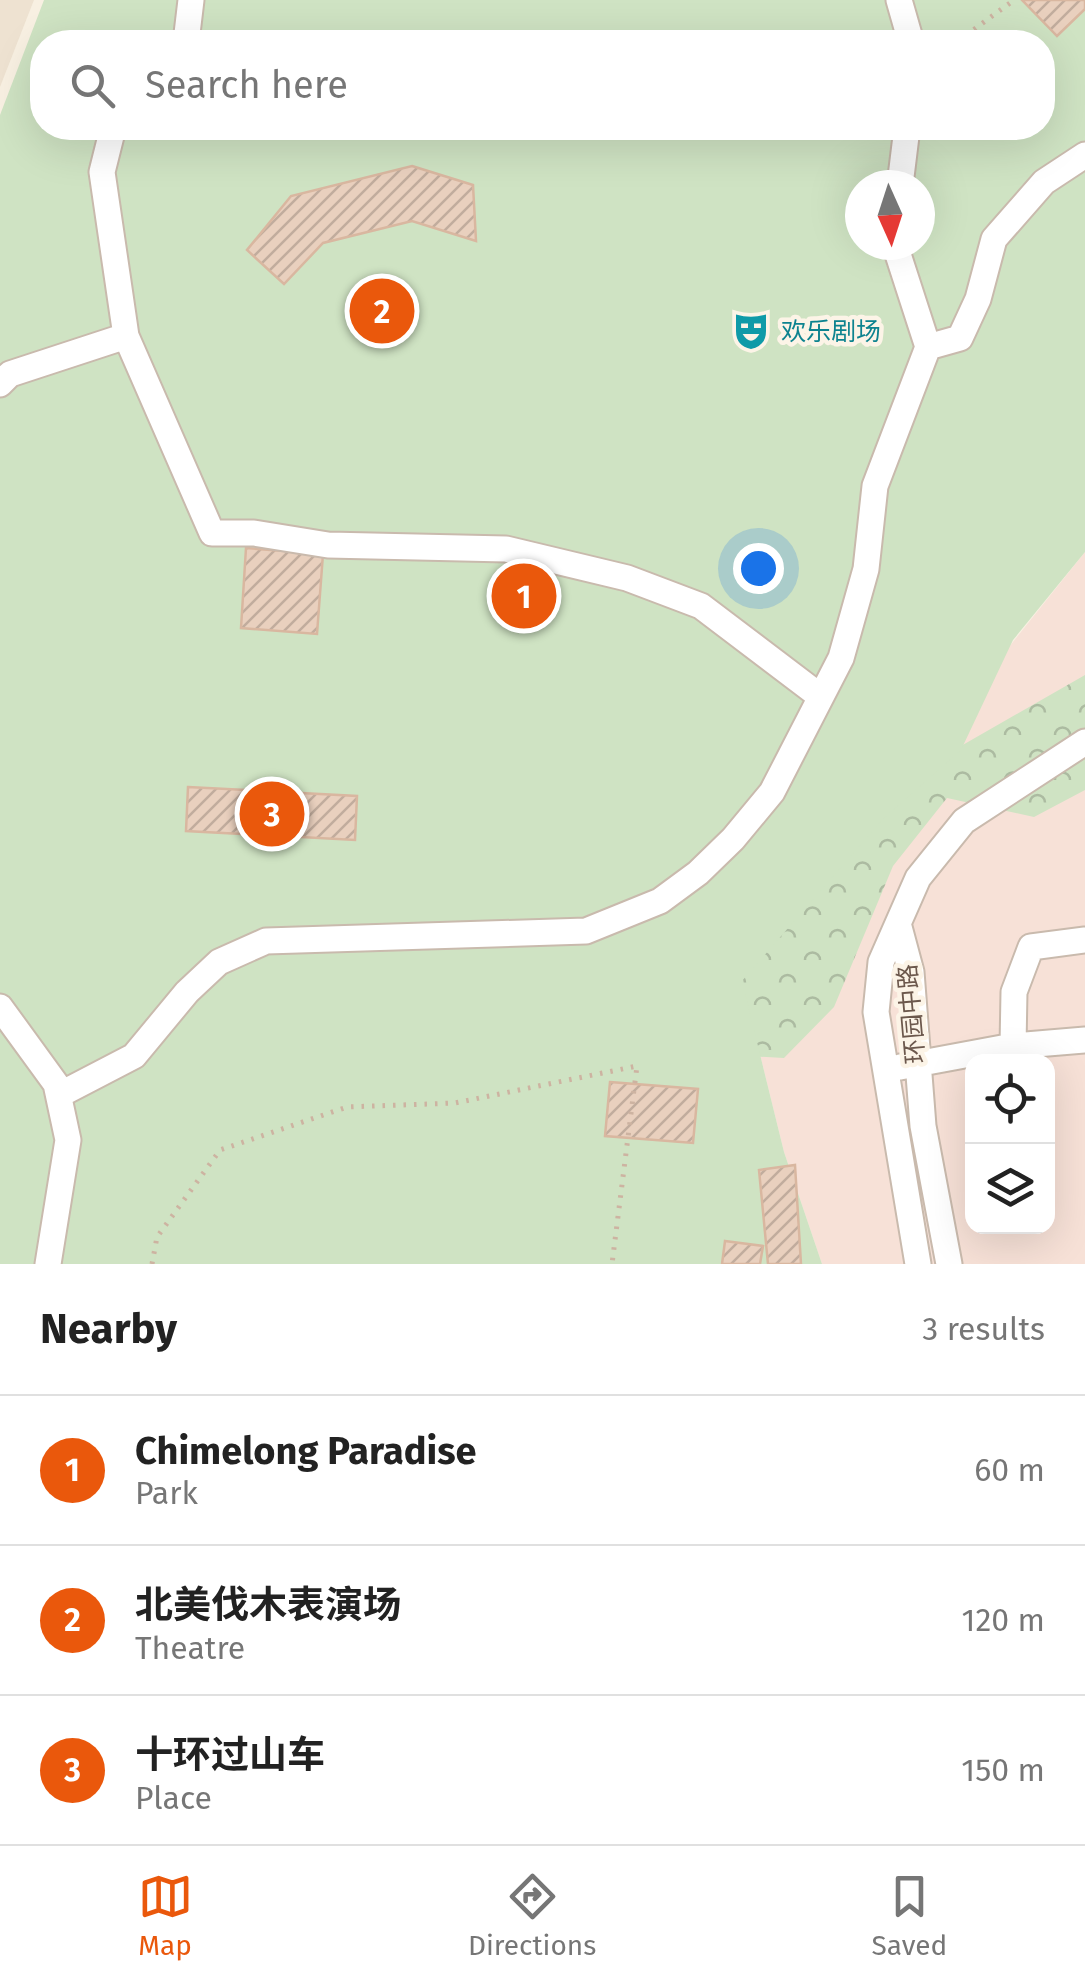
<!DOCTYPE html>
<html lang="en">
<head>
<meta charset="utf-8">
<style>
	body { margin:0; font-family:"Fira Sans","Noto Sans SC",sans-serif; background:#f2f2f2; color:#222 }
	.controls { position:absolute; right:30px; bottom:30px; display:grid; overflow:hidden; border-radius:20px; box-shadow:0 10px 40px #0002 }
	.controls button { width:90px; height:90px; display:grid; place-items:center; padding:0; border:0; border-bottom:2px solid #e0e0e0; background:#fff; color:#222; font:50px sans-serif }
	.compass { position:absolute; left:845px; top:170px; width:90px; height:90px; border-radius:50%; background:#fff; box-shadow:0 10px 40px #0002; rotate:177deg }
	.you { position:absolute; left:758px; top:568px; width:35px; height:35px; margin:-25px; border:8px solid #fff; border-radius:50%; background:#1a73e8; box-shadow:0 0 0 15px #1a73e833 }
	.badge { display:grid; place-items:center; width:65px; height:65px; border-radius:50%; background:#ea580c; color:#fff; font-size:32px; font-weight:700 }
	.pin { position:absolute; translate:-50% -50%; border:5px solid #fff; box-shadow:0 2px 10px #0006 }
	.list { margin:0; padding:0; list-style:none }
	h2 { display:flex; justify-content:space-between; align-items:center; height:130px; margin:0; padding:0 40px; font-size:42px }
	h2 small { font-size:32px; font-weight:400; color:#767676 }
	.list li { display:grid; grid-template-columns:65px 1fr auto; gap:30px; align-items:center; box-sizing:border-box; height:150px; padding:0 40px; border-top:2px solid #e0e0e0 }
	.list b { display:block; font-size:38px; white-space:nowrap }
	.list p { margin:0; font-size:32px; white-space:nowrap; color:#767676 }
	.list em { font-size:32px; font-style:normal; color:#767676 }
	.icon { flex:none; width:55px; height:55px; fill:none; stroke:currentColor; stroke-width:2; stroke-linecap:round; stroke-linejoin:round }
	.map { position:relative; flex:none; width:1085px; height:1264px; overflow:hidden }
	.search { position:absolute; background:#fff; box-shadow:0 10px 40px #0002; left:30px; right:30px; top:30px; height:110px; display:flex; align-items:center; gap:25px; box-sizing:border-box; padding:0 35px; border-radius:40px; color:#767676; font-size:38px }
	.sheet { height:580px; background:#fff }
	nav { display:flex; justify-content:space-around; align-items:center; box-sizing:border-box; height:140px; border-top:2px solid #e0e0e0; background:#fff; font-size:28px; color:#767676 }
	nav a { display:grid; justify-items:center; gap:5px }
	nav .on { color:#ea580c }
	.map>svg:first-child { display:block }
	.residential { fill:#eee2d1 }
	.commercial { fill:#f7e1d7; fill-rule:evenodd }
	.forest { fill:url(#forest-crowns) }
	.park { fill:#cfe3c3; fill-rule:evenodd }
	.building { fill:url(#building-hatch); stroke:#d9b7a0; stroke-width:2.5 }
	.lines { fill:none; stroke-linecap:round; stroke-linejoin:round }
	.minor-casing { stroke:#c9baad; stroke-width:29 }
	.path { stroke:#cdb3a1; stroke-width:5; stroke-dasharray:2.5 8; stroke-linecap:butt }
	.minor { stroke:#fff; stroke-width:25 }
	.labels { text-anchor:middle; stroke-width:9; stroke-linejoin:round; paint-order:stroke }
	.culture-label { font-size:25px; fill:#0d838f; stroke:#fcf4e7; text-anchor:start }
	.street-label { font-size:25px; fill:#6c584c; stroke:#fcf4e7 }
</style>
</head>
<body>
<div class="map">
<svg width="1085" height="1264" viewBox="0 0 1085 1264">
	<defs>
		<pattern id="forest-crowns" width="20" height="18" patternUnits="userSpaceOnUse" patternTransform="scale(2.5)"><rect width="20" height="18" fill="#cfe3c3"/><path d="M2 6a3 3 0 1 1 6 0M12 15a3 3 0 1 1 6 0" fill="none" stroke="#acbba1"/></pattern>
		<pattern id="building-hatch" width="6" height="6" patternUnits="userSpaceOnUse" patternTransform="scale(2.5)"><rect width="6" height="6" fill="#e9d0be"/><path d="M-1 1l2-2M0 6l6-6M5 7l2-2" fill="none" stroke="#c1ac9d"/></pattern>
	</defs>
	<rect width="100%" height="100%" fill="#f8f0e2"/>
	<path class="residential" d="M0,0H34L0,87Z"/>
	<path class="commercial" d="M1085,552V1264H822L784,1152L742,981ZM972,1062H1048V1226H972Z"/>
	<path class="forest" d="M1085,675V790L1034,817L947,798L893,866L834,1007L784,1058L712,1054L699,896Z"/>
	<path class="park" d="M44,0H1085V552L1013,640L961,750L883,819L742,981L784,1152L822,1264H0V115ZM42,42H1042V128H42ZM860,185H920V245H860Z"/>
	<path class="building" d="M1022,0H1085V9L1057,36Z
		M412,166L473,185L476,241L412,221L323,243L284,284L247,250L291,196Z
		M246,548L323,554L317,634L241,628Z
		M188,787L357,796L355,840L186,831Z
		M610,1082L698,1089L693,1143L605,1136Z
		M795,1165L801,1264H768L759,1170Z
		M725,1241L763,1246L760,1264H722Z"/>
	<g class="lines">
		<g class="minor-casing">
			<path id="minor" d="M899,0L911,42
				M186,42L191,0
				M113,128L102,172L126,336L212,533H254L328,545L506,549L627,578L701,606L821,697
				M900,185L907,128
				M928,347L960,338L978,299L994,239L1044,182L1085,155
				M0,384L10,374L126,336
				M899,927L911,972L923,1126L949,1264
				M0,1007L56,1084L68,1140L48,1264
				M1013,1046L1014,992L1031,947L1085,940
				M900,1067L1013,1046L1085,1040
				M59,1095L134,1056L187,992L219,962L266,941L586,931L660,901L698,873L733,839L772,792L841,658L866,569L875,486L928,347L895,245
				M918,1264L876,1012L881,962L918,878L964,821L1085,742"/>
		</g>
		<path class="path" d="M957,42L1014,0
			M152,1264L157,1237L220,1150L347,1107L455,1103L637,1066L612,1264"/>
		<use href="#minor" class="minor"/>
	</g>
	<defs>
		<g id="theatre-bare" transform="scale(3)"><path d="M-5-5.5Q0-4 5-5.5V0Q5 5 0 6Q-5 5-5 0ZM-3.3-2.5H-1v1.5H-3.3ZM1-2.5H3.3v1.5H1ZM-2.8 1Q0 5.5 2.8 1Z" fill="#0f9aa8" stroke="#fcf4e7" stroke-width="2.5" paint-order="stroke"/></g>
	</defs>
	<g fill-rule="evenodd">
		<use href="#theatre-bare" x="751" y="331"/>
	</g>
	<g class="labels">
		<g class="culture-label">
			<text x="781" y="340">欢乐剧场</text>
		</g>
		<g class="street-label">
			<text transform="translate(911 1014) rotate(-95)" y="9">环园中路</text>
		</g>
	</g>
</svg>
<div class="controls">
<button><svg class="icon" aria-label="locate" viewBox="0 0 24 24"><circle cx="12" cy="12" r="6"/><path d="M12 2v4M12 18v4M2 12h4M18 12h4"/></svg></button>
<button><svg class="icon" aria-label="layers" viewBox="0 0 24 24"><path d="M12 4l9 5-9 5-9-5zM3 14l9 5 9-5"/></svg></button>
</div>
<svg class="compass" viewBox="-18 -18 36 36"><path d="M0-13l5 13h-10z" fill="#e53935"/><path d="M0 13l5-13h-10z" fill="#767676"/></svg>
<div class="you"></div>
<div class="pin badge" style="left:524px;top:596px">1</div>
<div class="pin badge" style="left:382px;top:311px">2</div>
<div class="pin badge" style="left:272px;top:814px">3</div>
<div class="search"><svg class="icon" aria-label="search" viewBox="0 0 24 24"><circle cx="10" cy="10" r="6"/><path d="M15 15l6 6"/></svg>Search here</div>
</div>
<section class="sheet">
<h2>Nearby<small>3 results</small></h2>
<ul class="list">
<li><span class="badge">1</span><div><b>Chimelong Paradise</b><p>Park</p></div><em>60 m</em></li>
<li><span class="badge">2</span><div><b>北美伐木表演场</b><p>Theatre</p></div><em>120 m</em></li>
<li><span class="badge">3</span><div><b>十环过山车</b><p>Place</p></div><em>150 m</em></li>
</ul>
</section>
<nav>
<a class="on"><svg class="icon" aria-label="map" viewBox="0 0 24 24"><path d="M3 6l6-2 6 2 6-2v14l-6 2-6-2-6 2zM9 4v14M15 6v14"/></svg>Map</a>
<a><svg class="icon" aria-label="directions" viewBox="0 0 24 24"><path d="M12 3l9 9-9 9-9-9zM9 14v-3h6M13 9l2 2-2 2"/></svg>Directions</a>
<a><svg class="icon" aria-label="saved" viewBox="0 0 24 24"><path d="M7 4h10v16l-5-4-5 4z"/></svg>Saved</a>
</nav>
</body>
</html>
